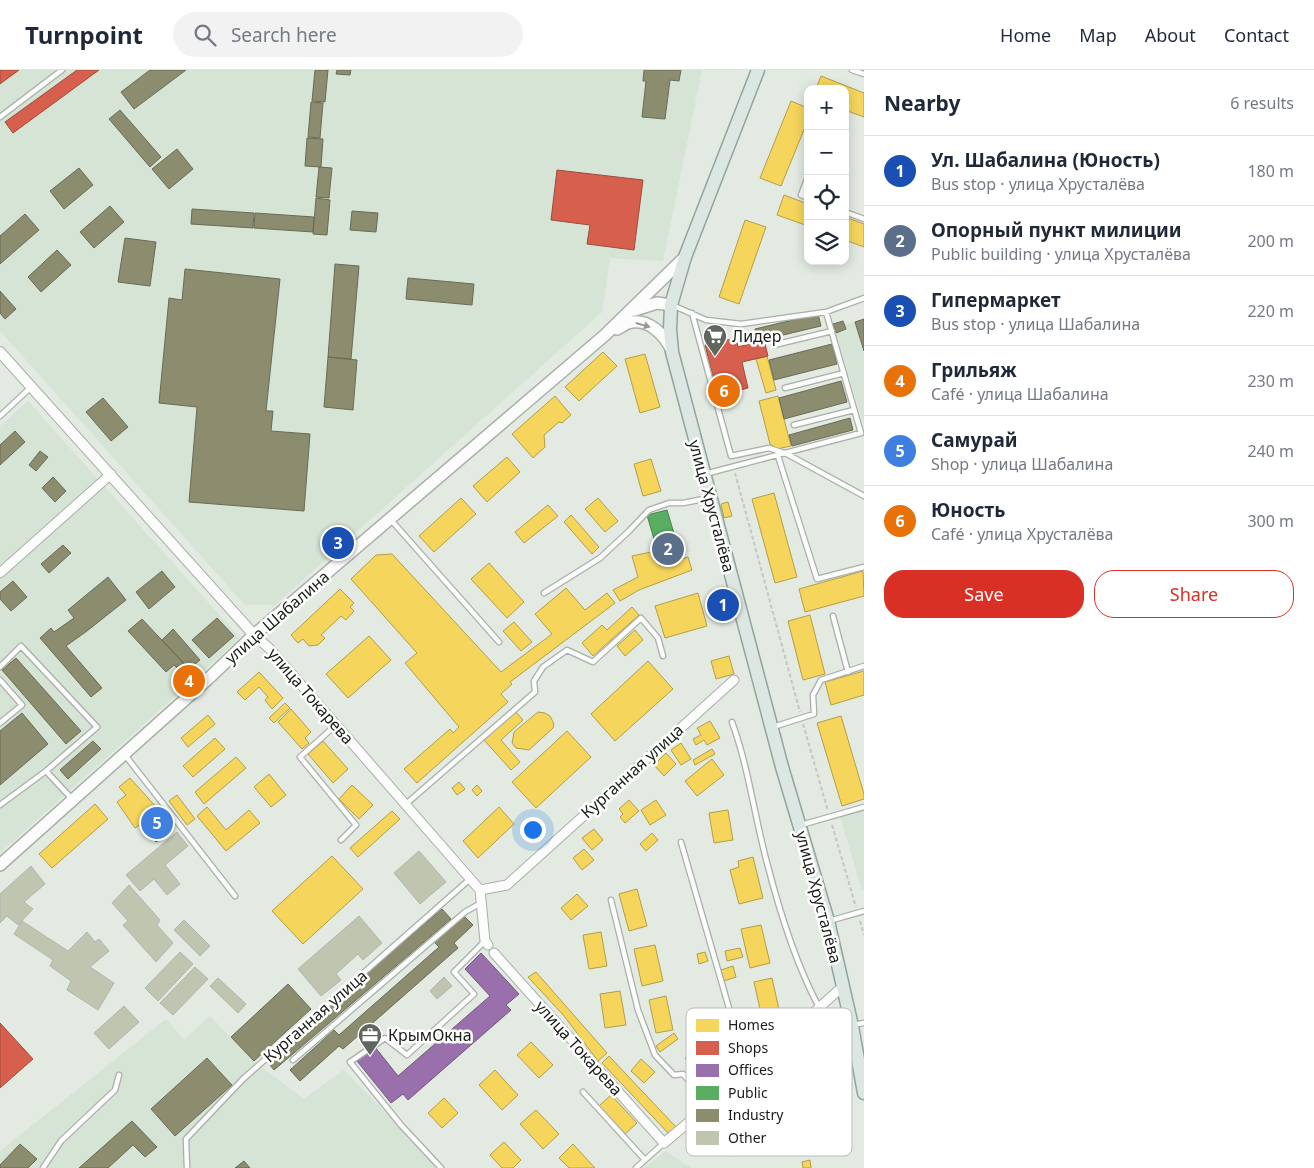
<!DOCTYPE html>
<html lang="en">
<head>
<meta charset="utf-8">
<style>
	body { margin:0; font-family:"Noto Sans",sans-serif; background:#f2f2f3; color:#1f2937 }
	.controls { position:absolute; right:15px; top:15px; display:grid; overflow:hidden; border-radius:10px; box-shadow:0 2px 12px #0003 }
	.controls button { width:45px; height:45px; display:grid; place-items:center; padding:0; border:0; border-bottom:1px solid #e0e1e3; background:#fff; color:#1f2937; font:25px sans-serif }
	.you { position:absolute; left:532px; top:759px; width:18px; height:18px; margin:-12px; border:4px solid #fff; border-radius:50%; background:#1a73e8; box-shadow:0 0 0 8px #1a73e833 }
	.badge { display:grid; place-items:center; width:32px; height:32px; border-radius:50%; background:#d93025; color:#fff; font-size:16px; font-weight:700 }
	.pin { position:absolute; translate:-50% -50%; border:2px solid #fff; box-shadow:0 1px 5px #0006 }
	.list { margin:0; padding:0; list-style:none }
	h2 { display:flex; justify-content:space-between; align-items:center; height:65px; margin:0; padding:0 20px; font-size:21px }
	h2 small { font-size:16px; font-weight:400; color:#747a83 }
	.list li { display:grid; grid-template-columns:32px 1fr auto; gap:15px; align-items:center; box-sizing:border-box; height:70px; padding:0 20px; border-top:1px solid #e0e1e3 }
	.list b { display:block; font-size:19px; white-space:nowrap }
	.list p { margin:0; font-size:16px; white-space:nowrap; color:#747a83 }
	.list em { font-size:16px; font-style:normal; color:#747a83 }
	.actions { display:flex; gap:10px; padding:15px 20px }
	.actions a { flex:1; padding:11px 0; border:1px solid #d93025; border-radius:20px; text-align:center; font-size:18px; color:#d93025 }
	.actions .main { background:#d93025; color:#fff }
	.icon { flex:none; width:28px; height:28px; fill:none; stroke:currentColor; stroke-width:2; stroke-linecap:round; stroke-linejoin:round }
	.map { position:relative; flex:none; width:864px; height:1098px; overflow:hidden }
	header { display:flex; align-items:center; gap:30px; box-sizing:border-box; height:70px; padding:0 25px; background:#fff; border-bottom:1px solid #e0e1e3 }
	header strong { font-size:24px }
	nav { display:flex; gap:28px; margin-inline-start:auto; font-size:18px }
	.search { width:350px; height:45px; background:#f2f2f3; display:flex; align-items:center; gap:12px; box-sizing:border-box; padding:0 18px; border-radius:28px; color:#747a83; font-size:19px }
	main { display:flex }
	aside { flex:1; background:#fff }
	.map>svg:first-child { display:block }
	.built { fill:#d5e4d5 }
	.homes { fill:#f6d55c; stroke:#b39e48 }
	.shops { fill:#d6604d; stroke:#9d4c3d }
	.offices { fill:#9970ab; stroke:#72577f }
	.public { fill:#5aae61; stroke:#46824b }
	.industry { fill:#8c8c6e; stroke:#696b54 }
	.building { fill:#c0c5b0; stroke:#b2b5af }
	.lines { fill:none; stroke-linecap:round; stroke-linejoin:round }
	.service-casing { stroke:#a9afa9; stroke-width:7 }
	.minor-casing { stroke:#a9afa9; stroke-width:11 }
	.tertiary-casing { stroke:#a9afa9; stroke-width:12 }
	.secondary-casing { stroke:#a9afa9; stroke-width:14 }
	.primary-casing { stroke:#91a49d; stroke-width:15 }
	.path { stroke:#c4c7c4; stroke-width:2; stroke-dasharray:4 2.5; stroke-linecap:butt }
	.service { stroke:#fbfcfb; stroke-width:4.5 }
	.minor { stroke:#fbfcfb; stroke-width:9 }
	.tertiary { stroke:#fbfcfb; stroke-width:10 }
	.secondary { stroke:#fbfcfb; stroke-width:11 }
	.primary { stroke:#dce7e4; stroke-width:12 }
	.oneway { fill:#959895 }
	.labels { text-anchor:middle; stroke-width:5; stroke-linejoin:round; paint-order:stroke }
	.poi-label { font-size:16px; fill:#181d18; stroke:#fff; text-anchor:start }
	.street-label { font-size:16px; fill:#181d18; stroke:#fff }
	.key { fill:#fff; stroke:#babbba; stroke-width:1 }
	.key-label { font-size:14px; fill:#181d18 }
</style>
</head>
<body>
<header>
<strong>Turnpoint</strong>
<div class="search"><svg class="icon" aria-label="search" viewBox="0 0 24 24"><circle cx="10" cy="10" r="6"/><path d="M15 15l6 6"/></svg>Search here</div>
<nav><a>Home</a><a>Map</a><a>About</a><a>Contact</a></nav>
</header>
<main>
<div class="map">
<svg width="864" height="1098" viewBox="0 0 864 1098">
	<rect width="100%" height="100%" fill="#e2eae2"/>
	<path class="built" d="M0,0H702L663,191L610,188L602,242L275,535H245L0,261Z
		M864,249V355L836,263L845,259L844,255Z
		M28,331L240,568L0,783V356Z
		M864,736V819L862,820L839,743Z
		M210,946L254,991L304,1029L344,1000L440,1098H0V1081L166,949L184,970Z
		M666,1081L691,1098H644Z"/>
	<path class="homes" d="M821,6L864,23V47L845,40V19H816Z
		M791,31L808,38V50L781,116L760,108Z
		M784,125L808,134V156L777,145Z
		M845,147L864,154V177L845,170Z
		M745,150L766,157L739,234L719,227Z
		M603,282L617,296L579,331L565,317Z
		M645,284L660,337L640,343L625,289Z
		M767,286L776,320L766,323L756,289Z
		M555,326L571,345L562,353L559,352L544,365L545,377L533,388L512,364Z
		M778,326L791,376L777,379L770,374L759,331Z
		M507,387L520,402L487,432L473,416Z
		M651,389L661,421L643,426L634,394Z
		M774,423L797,507L775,513L752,429Z
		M461,428L476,444L434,482L419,466Z
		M598,428L618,451L605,462L585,439Z
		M728,432L732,446L724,448L721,434Z
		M548,435L558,446L524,473L515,462Z
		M571,445L599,477L592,484L564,452Z
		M651,482L653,488L657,487L660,496L688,487L692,500L639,520L620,531L613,520L638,507L632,486Z
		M392,484L501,602L552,564L535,544L566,518L585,540L607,523L615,533L510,612L512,614L501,624L508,632L417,713L404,699L450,659L453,663L459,657L405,593L417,583L351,509L376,485Z
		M489,493L524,532L507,548L471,509Z
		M863,501L864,526L805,542L799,519Z
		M340,519L354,533L350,537L354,541L346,550L341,546L321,565L325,568L318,575L309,576L303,569L298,573L291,565Z
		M698,523L707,556L665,568L655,536Z
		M632,537L639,545L593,586L582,573L602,555L607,560Z
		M810,545L825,604L803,610L788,551Z
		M514,552L532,572L521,581L503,561Z
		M635,560L643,570L625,586L617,576Z
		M369,566L391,590L348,628L326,604Z
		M729,586L734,604L716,609L711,591Z
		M648,591L673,619L615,671L591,644Z
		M864,601V625L831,635L825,612Z
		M259,602L283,628L272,639L265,630L268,627L259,617L245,630L237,622Z
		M285,633L290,638L274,653L269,648Z
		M291,639L311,662L305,668L309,673L302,679L278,652Z
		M516,642L523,650L501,670L520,692L511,700L484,670Z
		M538,642L545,643L550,646L554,654L553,658L529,680L516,678L512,673L514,662Z
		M208,645L215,654L188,677L181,668Z
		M841,646L864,724V729L842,736L817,653Z
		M710,651L720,668L707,675L704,670L696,675L693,669L701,665L697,658Z
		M567,661L591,687L536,738L512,712Z
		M215,668L225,679L193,707L183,696Z
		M323,671L348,699L333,713L308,684Z
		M681,673L691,689L681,695L671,680Z
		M712,679L715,684L695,695L693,690Z
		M666,683L676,694L664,706L654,695Z
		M236,687L246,698L204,734L195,722Z
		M712,689L724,705L697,726L685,711Z
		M269,704L286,725L271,737L254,717Z
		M130,708L156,737V741L142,749L144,752L135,758L117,732L126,725L119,717Z
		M459,712L465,719L457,725L452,718Z
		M352,715L373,735L359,749L339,729Z
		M477,715L482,721L477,726L472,720Z
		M177,725L195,749L187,755L169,731Z
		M629,730L639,741L625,753L620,747L623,744L619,739Z
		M656,730L666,745L650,755L641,740Z
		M95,734L108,749L52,798L39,784Z
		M207,737L226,760L249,740L260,753L226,781L197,746Z
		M499,737L514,754L478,788L463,771Z
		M728,740L733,770L714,773L709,743Z
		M392,741L400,749L358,787L350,778Z
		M594,759L603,770L592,780L582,768Z
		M652,763L658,770L646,781L640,774Z
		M584,779L594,790L582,800L573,788Z
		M332,786L363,819L303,874L272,841Z
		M753,787L763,828L739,834L730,800L739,797L738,791Z
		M637,819L647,856L629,861L619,824Z
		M577,824L588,836L571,850L561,838Z
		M761,855L770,893L750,898L741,859Z
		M601,862L607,896L589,899L583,865Z
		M655,875L663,911L642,916L634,879Z
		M740,878L743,887L727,891L725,881Z
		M705,882L708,891L699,894L697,884Z
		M733,896L736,907L724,911L721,900Z
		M536,902L607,983L598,991L564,946L528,907Z
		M772,908L780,944L762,948L754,912Z
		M620,921L626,955L605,958L600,924Z
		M666,926L673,960L656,963L649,930Z
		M674,963L678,969L660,982L656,976Z
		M531,972L553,995L539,1008L517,985Z
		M697,979L711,998L699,1007L685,988Z
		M609,986L676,1057L669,1064L602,993Z
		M641,989L655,1002L644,1013L631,1001Z
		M495,1000L518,1025L502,1040L479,1015Z
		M611,1025L637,1053L625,1064L599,1036Z
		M444,1028L458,1043L442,1058L428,1043Z
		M536,1040L559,1064L543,1079L520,1054Z
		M739,1069L744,1080L731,1086L727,1075Z
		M504,1072L521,1090L513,1098H502L490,1085Z
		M573,1074L595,1098H569L559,1088Z
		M810,1090L811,1098H803L802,1092Z"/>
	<path class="shops" d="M0,0H19L0,14Z
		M77,0H99L13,63L5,52Z
		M557,100L643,110L634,180L587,174L590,155L551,150Z
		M736,268L738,277L764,270L768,286L742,292L748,318L718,326L705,275Z
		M156,746L169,762L156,772L144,755Z
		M0,953L33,989L0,1018Z"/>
	<path class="offices" d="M481,883L519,924L506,935L511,940L408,1030L403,1024L391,1033L357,991L375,977L398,1006L490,926L465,899Z"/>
	<path class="public" d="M667,440L681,487L661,493L647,445Z"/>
	<path class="industry" d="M150,0H186L134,39L121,22Z
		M315,0H328L325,32L312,31Z
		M337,0H351L350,5L336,4Z
		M644,0H681L679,11L670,10L665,49L642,47L646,11H643Z
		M311,32L323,33L320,68L308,67Z
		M120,40L161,87L150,97L109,49Z
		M307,68L323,69L321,97L305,96Z
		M177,79L193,99L169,119L152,99Z
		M319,97L332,98L329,128L316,127Z
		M79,98L93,115L64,139L50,121Z
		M316,128L330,130L327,165L313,164Z
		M110,136L124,152L94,178L80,162Z
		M192,139L254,143L253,158L191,154Z
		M352,141L378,143L376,162L350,160Z
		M255,143L314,147L313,162L254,158Z
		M25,144L39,160L0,194V166Z
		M125,168L156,172L150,216L118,212Z
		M57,180L71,195L41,222L28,207Z
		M335,194L359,196L351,289L328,287Z
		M185,199L280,209L266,341H273L271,361L310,364L304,441L189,432L197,337L159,333L169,228L182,230Z
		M408,208L474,214L472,235L406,229Z
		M0,221L16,239L5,249L0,243Z
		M818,244L821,256L758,271L755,259Z
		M864,249V281L855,252Z
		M843,251L846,259L836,263L833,254Z
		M832,274L837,294L774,310L769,290Z
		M328,287L357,290L353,340L324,337Z
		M841,311L847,332L784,349L779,328Z
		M103,328L128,357L111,371L86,342Z
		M850,348L853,360L792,376L789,365Z
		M15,361L25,372L0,395V375Z
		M40,381L48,387L36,401L29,395Z
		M53,407L66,421L55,432L42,418Z
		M63,475L71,483L49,503L41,494Z
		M162,501L175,517L149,539L136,522Z
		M108,507L126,530L87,561L66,576L102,618L91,627L40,568L51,558L54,562L74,548L68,540Z
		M13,511L27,527L11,541L0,529V522Z
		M217,548L234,566L209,588L192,570Z
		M142,549L187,597L181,602L174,595L166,602L128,561Z
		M173,559L200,590L189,599L162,570Z
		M16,588L81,661L66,674L2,600Z
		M22,643L48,674L0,715V661Z
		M93,671L101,679L68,709L60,700Z
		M442,839L451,849L274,1000L266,990Z
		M463,845L473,855L454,873L458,878L343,979L339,976L300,1011L290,1000L334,960L339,965L439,877L434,872Z
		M288,914L311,939L254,991L231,967Z
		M207,988L232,1015L175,1066L151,1039Z
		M132,1051L157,1077L145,1087L133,1075L108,1098H79Z
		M20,1074L37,1089L28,1098H0V1095Z
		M244,1091L250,1098H235Z"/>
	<path class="building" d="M177,762L188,776L165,795L180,814L167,825L154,809L140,821L126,805Z
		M419,781L446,812L420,834L394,803Z
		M31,796L45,814L24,832L33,839L18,855L7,846L0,853V824Z
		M129,815L160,850L157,855L173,873L156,892L123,855L128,851L112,833Z
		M359,846L382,873L363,890L358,884L336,904L341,910L321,926L298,899Z
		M184,850L210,876L200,886L174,860Z
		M22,851L68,881L87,862L95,872L99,869L109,881L90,897L114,913L98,940L67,920L71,911L50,896L53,890L14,864Z
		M180,882L193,894L158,931L145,918Z
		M195,897L208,909L173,945L160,933Z
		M444,907L452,916L437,929L430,921Z
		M218,908L246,934L238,943L210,916Z
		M124,936L139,952L109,979L94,963Z"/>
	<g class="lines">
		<g class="service-casing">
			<path id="service" d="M852,0L864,4
				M0,47L62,0
				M808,107L801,125L808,128
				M845,142L864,149
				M672,235L706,250L741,254L826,242L864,228
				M692,243L731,386L769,378L787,384L864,426
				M774,275L832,261
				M785,318L844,303
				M0,346L30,318
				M794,355L854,340
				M778,386L817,509L864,497
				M705,404L861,363L826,242
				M391,450L499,572
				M544,523L600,488L629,461L649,440L669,433H683L709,428
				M833,546L848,602
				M0,597L21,576L97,657L46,701L0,735
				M0,610L22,635L0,653
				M732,652C748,696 754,743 766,789C778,836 796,895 819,937
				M336,655L300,687L356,755L341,770
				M773,657L814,644L813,625L821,610L864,596
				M125,685L235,826
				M46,701L72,729
				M406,734L535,622L534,611L543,597L567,580L593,592L641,548L658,568L663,586
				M801,755L864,737
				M681,772L729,938L745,1003
				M611,830L638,940L655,985L674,1005L683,1004L710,1035
				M829,851L864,841
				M853,955L864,953
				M293,990L465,842L481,833
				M583,1022L645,1090
				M43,1098L61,1071L115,1020L119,1005
				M187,1098L186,1069L243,1009L470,809
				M441,1098L401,1055L350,992L385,968L407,985L474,924L454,902L485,871
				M636,1098L664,1073"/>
		</g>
		<g class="minor-casing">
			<path id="minor" d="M0,503L111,404
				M254,565L270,579L480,820L485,871L488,875
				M480,820L507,815L734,610
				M494,883L664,1073L746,1004L842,917"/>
		</g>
		<g class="tertiary-casing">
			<path id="tertiary" d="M0,282L254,565"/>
		</g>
		<g class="secondary-casing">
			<path id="secondary" d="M635,240L657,233L671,235
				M617,259C621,257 625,254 628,253C648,247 665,265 672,281
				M0,795L208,609L254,565L605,265L685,187"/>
		</g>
		<g class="primary-casing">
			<path id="primary" d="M758,0L685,187L671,235L670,260L672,282L782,697L828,851L852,956L864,1023"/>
		</g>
		<path class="path" d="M735,403L800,642
			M803,654L828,741
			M832,755L856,837
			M860,851L864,865"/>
		<use href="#service" class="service"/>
		<use href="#minor" class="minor"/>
		<use href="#tertiary" class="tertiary"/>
		<use href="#secondary" class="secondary"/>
		<use href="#primary" class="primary"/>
	</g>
	<defs><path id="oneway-solid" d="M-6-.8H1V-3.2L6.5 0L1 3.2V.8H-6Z" transform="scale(1.25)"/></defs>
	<use class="oneway" href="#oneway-solid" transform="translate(643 255) rotate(16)"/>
	<defs>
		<g id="supermarket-pin" transform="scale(1.25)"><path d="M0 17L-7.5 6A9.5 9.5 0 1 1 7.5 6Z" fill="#5f655f" stroke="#fff"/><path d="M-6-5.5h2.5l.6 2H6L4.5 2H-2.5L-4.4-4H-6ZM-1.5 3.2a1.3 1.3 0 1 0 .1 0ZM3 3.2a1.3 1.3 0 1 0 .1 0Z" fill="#fff"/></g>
		<g id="office-pin" transform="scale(1.25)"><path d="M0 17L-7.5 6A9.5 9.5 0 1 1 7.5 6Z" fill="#5f655f" stroke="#fff"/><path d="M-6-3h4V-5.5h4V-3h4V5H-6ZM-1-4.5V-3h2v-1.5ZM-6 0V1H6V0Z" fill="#fff"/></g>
	</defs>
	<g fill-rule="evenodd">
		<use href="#supermarket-pin" x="715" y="266"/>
		<use href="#office-pin" x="370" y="965"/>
	</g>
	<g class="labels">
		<g class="poi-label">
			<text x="732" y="272">Лидер</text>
			<text x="388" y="971">КрымОкна</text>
		</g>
		<g class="street-label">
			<text transform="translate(712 436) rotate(75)" y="6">улица Хрусталёва</text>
			<text transform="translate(277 547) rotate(-41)" y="6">улица Шабалина</text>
			<text transform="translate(311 626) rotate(49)" y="6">улица Токарева</text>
			<text transform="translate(632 701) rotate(-42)" y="6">Курганная улица</text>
			<text transform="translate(819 827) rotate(75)" y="6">улица Хрусталёва</text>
			<text transform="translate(315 946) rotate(-41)" y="6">Курганная улица</text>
			<text transform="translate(579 978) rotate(48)" y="6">улица Токарева</text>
		</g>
	</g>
	<rect x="686" y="938" width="166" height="148" rx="8" class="key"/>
	<rect x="696" y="949" width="23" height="13" fill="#f6d55c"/>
	<rect x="696" y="971" width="23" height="14" fill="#d6604d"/>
	<rect x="696" y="994" width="23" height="13" fill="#9970ab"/>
	<rect x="696" y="1016" width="23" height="14" fill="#5aae61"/>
	<rect x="696" y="1039" width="23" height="13" fill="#8c8c6e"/>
	<rect x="696" y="1061" width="23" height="14" fill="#c0c5b0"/>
	<g class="key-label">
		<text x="728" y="960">Homes</text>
		<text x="728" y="983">Shops</text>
		<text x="728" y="1005">Offices</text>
		<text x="728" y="1028">Public</text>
		<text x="728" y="1050">Industry</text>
		<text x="728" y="1073">Other</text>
	</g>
</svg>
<div class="controls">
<button>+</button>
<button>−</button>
<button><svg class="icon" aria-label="locate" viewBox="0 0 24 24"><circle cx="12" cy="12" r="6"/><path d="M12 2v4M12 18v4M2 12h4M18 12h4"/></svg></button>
<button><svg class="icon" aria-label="layers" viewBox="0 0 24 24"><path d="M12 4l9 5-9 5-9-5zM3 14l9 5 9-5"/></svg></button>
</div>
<div class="you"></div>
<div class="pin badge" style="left:723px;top:535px;background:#1a4fb4">1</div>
<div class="pin badge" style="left:668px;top:479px;background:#5c6f8a">2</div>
<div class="pin badge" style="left:338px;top:473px;background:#1a4fb4">3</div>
<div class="pin badge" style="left:189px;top:611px;background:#e8710a">4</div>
<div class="pin badge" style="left:157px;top:753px;background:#3f7fe0">5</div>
<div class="pin badge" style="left:724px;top:321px;background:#e8710a">6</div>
</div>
<aside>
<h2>Nearby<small>6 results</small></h2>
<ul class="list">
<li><span class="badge" style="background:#1a4fb4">1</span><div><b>Ул. Шабалина (Юность)</b><p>Bus stop · улица Хрусталёва</p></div><em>180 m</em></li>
<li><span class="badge" style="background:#5c6f8a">2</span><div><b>Опорный пункт милиции</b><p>Public building · улица Хрусталёва</p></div><em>200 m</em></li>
<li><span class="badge" style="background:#1a4fb4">3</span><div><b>Гипермаркет</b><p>Bus stop · улица Шабалина</p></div><em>220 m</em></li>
<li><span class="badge" style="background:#e8710a">4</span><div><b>Грильяж</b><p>Café · улица Шабалина</p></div><em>230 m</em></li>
<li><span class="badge" style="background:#3f7fe0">5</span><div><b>Самурай</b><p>Shop · улица Шабалина</p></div><em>240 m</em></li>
<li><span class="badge" style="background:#e8710a">6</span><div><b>Юность</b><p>Café · улица Хрусталёва</p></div><em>300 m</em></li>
</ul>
<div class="actions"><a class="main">Save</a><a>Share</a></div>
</aside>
</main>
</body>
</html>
